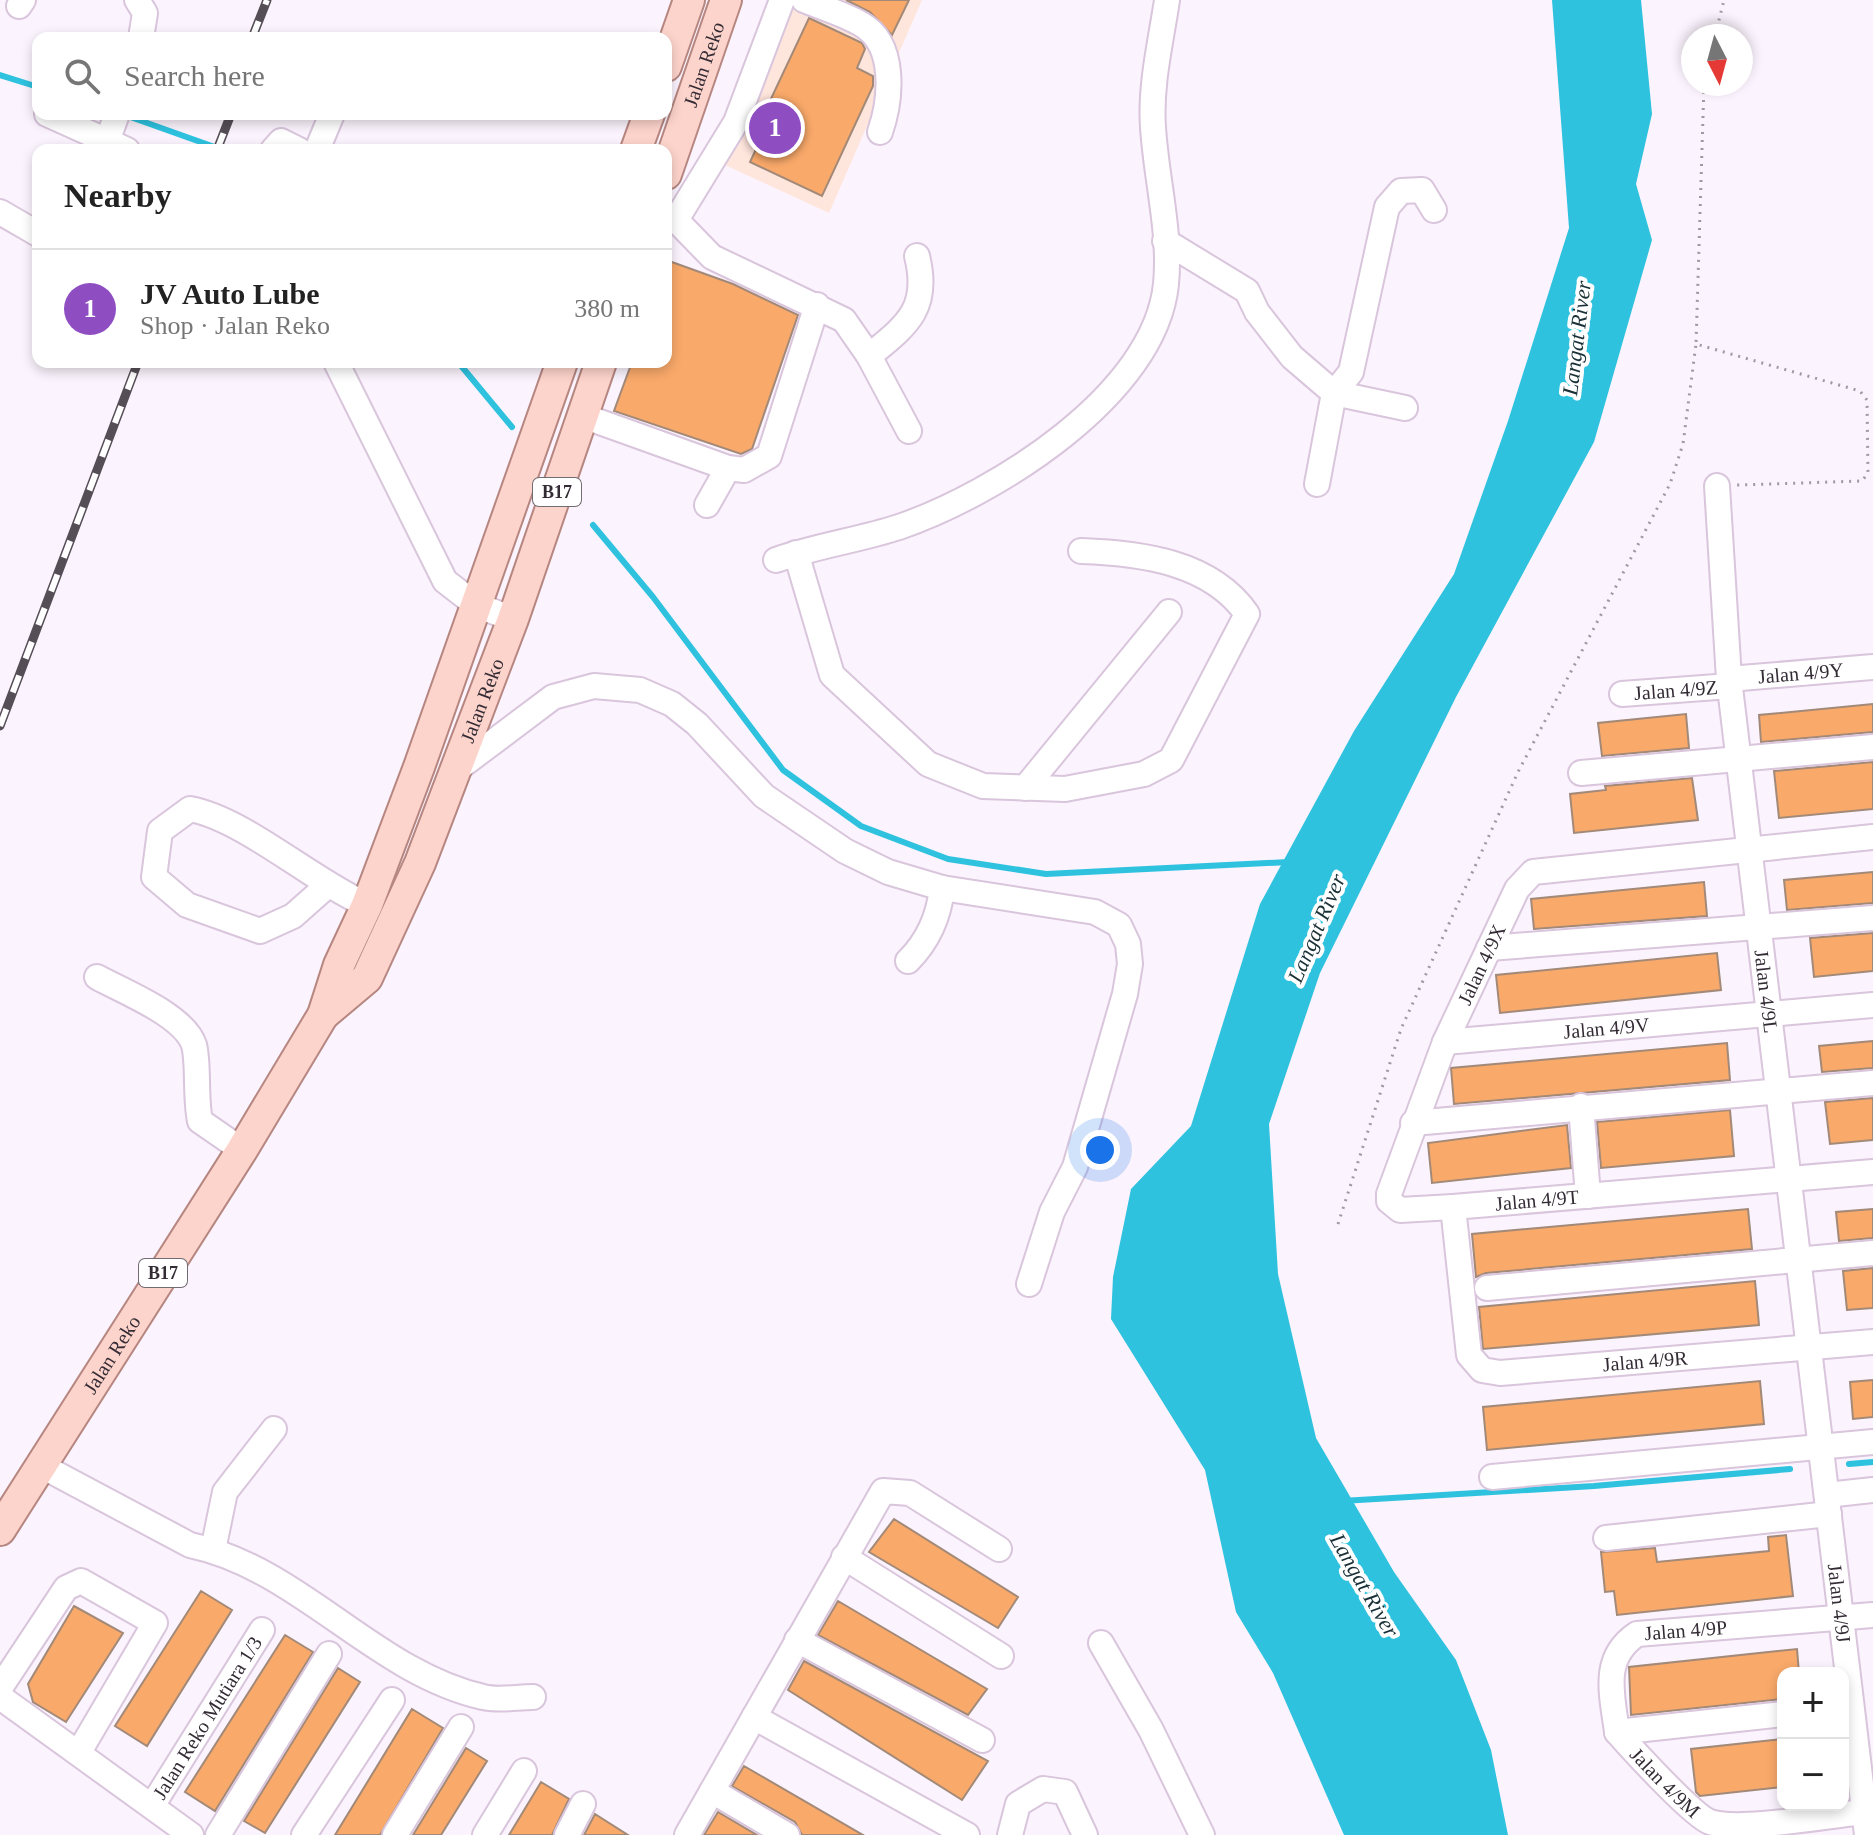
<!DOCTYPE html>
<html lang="en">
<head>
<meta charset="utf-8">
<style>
	body { margin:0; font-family:"Times New Roman",serif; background:#f2f2f2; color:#222 }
	.controls { position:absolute; right:24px; bottom:24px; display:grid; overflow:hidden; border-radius:16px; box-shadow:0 4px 12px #0003 }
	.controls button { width:72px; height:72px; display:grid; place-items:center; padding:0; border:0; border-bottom:2px solid #e0e0e0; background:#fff; color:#222; font:40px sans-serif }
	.compass { position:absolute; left:1681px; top:24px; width:72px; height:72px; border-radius:50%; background:#fff; box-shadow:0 4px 12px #0003; rotate:174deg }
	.you { position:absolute; left:1100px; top:1150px; width:28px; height:28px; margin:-20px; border:6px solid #fff; border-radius:50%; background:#1a73e8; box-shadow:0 0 0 12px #1a73e833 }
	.badge { display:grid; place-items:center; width:52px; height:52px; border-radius:50%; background:#8f4dc2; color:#fff; font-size:26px; font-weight:700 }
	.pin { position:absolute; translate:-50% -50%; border:4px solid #fff; box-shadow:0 2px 8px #0006 }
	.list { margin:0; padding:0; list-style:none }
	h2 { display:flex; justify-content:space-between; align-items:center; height:104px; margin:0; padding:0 32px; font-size:34px }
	h2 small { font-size:26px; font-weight:400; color:#767676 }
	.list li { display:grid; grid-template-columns:52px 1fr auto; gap:24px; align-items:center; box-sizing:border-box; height:120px; padding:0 32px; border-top:2px solid #e0e0e0 }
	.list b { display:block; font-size:30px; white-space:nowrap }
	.list p { margin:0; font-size:26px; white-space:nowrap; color:#767676 }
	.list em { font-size:26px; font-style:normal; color:#767676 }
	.icon { flex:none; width:44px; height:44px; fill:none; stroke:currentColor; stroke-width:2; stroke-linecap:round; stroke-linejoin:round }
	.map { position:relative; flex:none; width:1873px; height:1835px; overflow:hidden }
	.search { position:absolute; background:#fff; box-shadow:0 4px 12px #0003; left:32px; top:32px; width:640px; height:88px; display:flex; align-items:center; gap:20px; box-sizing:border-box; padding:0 28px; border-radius:16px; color:#767676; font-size:30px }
	.panel { position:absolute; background:#fff; box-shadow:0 4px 12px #0003; left:32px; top:144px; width:640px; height:224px; border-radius:16px }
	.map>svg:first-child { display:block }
	.commercial { fill:#ffe6dd }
	.water { fill:#2ec2df }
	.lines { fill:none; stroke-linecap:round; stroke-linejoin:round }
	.stream { stroke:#2ec2df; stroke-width:6 }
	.building { fill:#f9a96a; stroke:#a28978; stroke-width:2 }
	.minor-casing { stroke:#d9c5dc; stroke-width:28 }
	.major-casing { stroke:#b68681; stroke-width:34 }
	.path { stroke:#a199a2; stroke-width:3; stroke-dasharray:2 6; stroke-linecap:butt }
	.minor { stroke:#fff; stroke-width:24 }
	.major { stroke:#fdd4cc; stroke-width:30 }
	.rail-casing { stroke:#564e57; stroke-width:9 }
	.rail { stroke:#fff; stroke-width:6; stroke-dasharray:18; stroke-linecap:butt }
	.labels { text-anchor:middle; stroke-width:8; stroke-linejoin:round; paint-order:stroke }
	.shield { fill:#fff; stroke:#716b72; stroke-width:2 }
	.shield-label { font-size:18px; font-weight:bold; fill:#342c35 }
	.street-label { font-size:20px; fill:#342c35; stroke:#fff }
	.water-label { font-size:22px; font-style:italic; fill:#193036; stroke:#fff }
</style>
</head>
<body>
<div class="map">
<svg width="1873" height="1835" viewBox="0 0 1873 1835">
	<rect width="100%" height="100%" fill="#fbf3fd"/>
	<path class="commercial" d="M792,0H922L829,213L725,165L747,123Z"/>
	<path class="water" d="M1552,0H1641L1652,114L1636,184L1652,240L1594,442L1456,697L1320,973L1269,1124L1278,1274L1316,1438L1394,1572L1456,1660L1491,1750L1508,1835H1344L1273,1673L1236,1612L1205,1470L1111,1319L1113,1277L1131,1189L1191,1126L1260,904L1354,731L1454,574L1508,421L1569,228Z"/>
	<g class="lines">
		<path class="stream" d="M0,75L38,87
			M122,114L223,150
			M458,362L512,427
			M593,525L653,597L783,770L861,826L948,859L1046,874L1288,862
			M1849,1464L1873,1462
			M1342,1501L1594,1486L1790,1469"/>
	</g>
	<path class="building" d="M846,0H909L892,35L870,12Z
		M809,18L862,43L865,49L857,68L873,76V86L822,196L750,162L776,106L769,103Z
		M669,261L733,284L798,315L752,449L741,454L614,411L632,362H666V269Z
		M1873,704V732L1761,742L1759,715Z
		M1686,714L1689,748L1602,756L1598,723Z
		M1873,762V809L1779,818L1774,771Z
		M1692,778L1698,820L1574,833L1570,794L1606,790L1605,786Z
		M1873,872V903L1787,910L1784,880Z
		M1704,882L1707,916L1534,929L1531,899Z
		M1873,933V971L1814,977L1810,938Z
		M1717,953L1721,990L1500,1013L1496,975Z
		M1873,1041V1068L1822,1072L1819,1046Z
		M1727,1043L1730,1080L1454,1104L1451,1068Z
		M1873,1098V1140L1830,1144L1825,1102Z
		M1730,1110L1734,1156L1601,1168L1597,1122Z
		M1567,1125L1571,1168L1432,1183L1428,1143Z
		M1748,1209L1752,1249L1486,1273L1476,1277L1472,1234Z
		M1873,1209V1238L1839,1241L1836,1212Z
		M1873,1268V1308L1847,1310L1843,1271Z
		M1755,1281L1759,1325L1483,1349L1479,1307Z
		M1873,1380V1417L1853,1419L1850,1382Z
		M1760,1381L1764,1424L1487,1450L1483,1407Z
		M894,1519L1018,1597L998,1628L869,1552Z
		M1786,1535L1793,1596L1617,1615L1614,1591L1605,1592L1601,1552L1655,1548L1657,1562L1769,1551L1768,1537Z
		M201,1591L232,1610L147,1746L115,1726Z
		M838,1601L987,1689L968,1715L818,1635Z
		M74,1606L123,1633L66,1722L33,1702L28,1684Z
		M285,1635L313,1652L215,1811L185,1792Z
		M1797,1649L1799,1673H1783V1699L1631,1715L1629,1667Z
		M804,1661L988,1761L962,1800L788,1690Z
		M338,1668L360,1682L265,1833L244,1821Z
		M412,1709L443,1728L380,1835H335Z
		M1783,1739V1787L1700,1796L1696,1792L1691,1749Z
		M466,1748L487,1761L441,1835H413Z
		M744,1766L863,1835H802L795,1822L732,1786Z
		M541,1782L569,1799L552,1835H509Z
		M718,1812L757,1835H704Z
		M595,1814L628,1835H584Z"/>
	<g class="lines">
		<g class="minor-casing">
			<g id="minor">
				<path d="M137,0L145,13L141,38"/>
				<path d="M804,0C823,8 844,14 861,24C897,44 891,100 880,132"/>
				<path d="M19,6L23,0"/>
				<path d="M47,114L127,150"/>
				<path d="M104,150L117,114"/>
				<path d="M273,150L281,141L299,150"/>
				<path d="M317,150L332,114"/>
				<path d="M0,212L38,234"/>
				<path d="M666,214L676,220L736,122L782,0"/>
				<path d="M676,220L712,257L844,320L869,356L909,431"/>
				<path d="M1165,241L1247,291L1257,312L1292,357L1334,393L1405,408"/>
				<path d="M869,356C907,325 930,309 917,256"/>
				<path d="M336,362L445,581L476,605L513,619"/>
				<path d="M583,416L728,468L744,470L769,456L817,305"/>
				<path d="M1317,484L1334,393L1351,372L1387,207L1401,191L1422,190L1434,210"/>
				<path id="s1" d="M1717,486L1729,679L1867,1835"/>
				<path d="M707,505L728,468"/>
				<path d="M796,553L832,675L928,764L983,786L1065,789L1144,774L1171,760L1247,614C1211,562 1141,553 1081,551"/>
				<path d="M776,560C816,546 859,540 899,527C995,494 1155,395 1166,284C1171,232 1156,178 1153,127C1150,85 1161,41 1167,0"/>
				<path id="s2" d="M1729,679L1873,667"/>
				<path id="s3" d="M1622,694L1730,686"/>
				<path d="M456,770L553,697L594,686L640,690L672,704L697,724L764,796L845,851L888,872L942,888L1095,912L1119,925L1128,944L1130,964L1125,994L1075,1167L1052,1212L1029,1284"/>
				<path d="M1581,773L1873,747"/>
				<path d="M1025,788L1169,612"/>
				<path d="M328,885L293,916L260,931L187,905L154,877L160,831L190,809C244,819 311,880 367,905"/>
				<path d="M1489,948L1873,918"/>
				<path d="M908,961C928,941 939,916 942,888"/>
				<path d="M97,977C124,992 184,1015 194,1045C199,1063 195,1098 200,1121L242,1150"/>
				<path id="s4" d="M1445,1042L1873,1005"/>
				<path d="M1581,1106L1588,1196"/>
				<path d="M1413,1123L1873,1083"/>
				<path id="s5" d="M1873,1172L1453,1207L1469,1355L1482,1370L1500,1373L1873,1342"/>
				<path id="s6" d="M1453,1207L1400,1210L1389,1201V1194L1445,1042L1517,889L1533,872L1873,837"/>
				<path d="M1487,1288L1873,1253"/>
				<path d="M40,1465L190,1545C300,1568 374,1672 483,1697C498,1701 517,1697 533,1697"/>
				<path d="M1492,1477L1873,1442"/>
				<path d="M1827,1495L1873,1490"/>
				<path d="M1606,1538L1829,1514"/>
				<path d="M213,1550L225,1492L274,1429"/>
				<path d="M844,1557L1001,1656"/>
				<path d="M797,1640L982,1740"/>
				<path d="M1101,1643L1151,1730L1202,1835"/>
				<path d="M0,1688L66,1588L81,1581L155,1623L79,1752"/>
				<path d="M0,1697L191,1835"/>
				<path d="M754,1717L967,1835"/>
				<path id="s7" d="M1617,1732C1612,1694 1601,1658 1637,1634L1873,1615"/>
				<path id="s8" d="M1617,1732C1631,1748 1693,1816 1710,1822C1740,1832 1830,1815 1864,1812"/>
				<path d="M1617,1732L1783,1714"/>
				<path d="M712,1791L787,1835"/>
				<path id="s9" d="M152,1806L262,1630"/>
				<path d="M218,1835L329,1654"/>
				<path d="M304,1835L392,1700"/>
				<path d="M395,1835L461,1727"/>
				<path d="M485,1835L524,1771"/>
				<path d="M567,1835L583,1804"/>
				<path d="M687,1835L883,1491L910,1493L999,1549"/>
				<path d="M1010,1835L1018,1804L1043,1789L1065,1792L1085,1835"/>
			</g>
		</g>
		<g class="major-casing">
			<g id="major">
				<path d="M666,66L689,0"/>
				<path d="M636,150L649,114"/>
				<path id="s10" d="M666,174L726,0"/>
				<path id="s11" d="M323,1015L367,978L420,863L513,619L601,362"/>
				<path id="s12" d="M0,1530L242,1150L323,1015L339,965L367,905L419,767L562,362"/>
			</g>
		</g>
		<path class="path" d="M1715,36L1724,0
			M1704,84L1696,344L1860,391L1867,400L1868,473L1862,481L1737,485
			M1338,1224L1401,1029L1518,772L1670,484L1683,444L1696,344"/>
		<use href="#minor" class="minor"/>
		<use href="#major" class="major"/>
		<g class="rail-casing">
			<path id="rail" d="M252,38L267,0
				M217,150L231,114
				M0,726L138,362"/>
		</g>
		<use href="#rail" class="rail"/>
	</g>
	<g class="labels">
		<g class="shield">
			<rect x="533" y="478" width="48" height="28" rx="6"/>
			<rect x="139" y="1259" width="48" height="28" rx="6"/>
		</g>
		<g class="shield-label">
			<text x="557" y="498">B17</text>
			<text x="163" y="1279">B17</text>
		</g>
		<g class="street-label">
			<text dy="7" stroke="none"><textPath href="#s10" startOffset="116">Jalan Reko</textPath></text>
			<text dy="7" stroke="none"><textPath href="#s2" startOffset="72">Jalan 4/9Y</textPath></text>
			<text dy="7" stroke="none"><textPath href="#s3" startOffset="54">Jalan 4/9Z</textPath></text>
			<text dy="7" stroke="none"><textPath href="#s11" startOffset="358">Jalan Reko</textPath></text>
			<text dy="7" stroke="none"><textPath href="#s6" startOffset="322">Jalan 4/9X</textPath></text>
			<text dy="7" stroke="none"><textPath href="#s1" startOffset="508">Jalan 4/9L</textPath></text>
			<text dy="7" stroke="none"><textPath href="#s4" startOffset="162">Jalan 4/9V</textPath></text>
			<text transform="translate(1537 1200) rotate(-5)" y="7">Jalan 4/9T</text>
			<text dy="7" stroke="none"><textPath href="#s12" startOffset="208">Jalan Reko</textPath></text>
			<text dy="7" stroke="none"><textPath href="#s5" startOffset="754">Jalan 4/9R</textPath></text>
			<text dy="7" stroke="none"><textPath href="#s1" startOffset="1124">Jalan 4/9J</textPath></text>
			<text dy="7" stroke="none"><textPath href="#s7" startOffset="156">Jalan 4/9P</textPath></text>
			<text dy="7" stroke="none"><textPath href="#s9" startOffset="104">Jalan Reko Mutiara 1/3</textPath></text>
			<text dy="7" stroke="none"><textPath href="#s8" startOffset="70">Jalan 4/9M</textPath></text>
		</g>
		<g class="water-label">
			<text transform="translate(1576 338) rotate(-83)" y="8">Langat River</text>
			<text transform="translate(1316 928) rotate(-67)" y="8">Langat River</text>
			<text transform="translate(1365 1585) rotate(60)" y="8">Langat River</text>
		</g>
	</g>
</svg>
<div class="controls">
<button>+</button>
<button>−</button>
</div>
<svg class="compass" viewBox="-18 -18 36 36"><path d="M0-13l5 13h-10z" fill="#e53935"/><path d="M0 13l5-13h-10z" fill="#767676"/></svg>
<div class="you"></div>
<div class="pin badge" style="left:775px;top:128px">1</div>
<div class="search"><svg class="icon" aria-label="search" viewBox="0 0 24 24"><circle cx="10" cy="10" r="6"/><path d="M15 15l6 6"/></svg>Search here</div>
<section class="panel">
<h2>Nearby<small></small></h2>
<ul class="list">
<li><span class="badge">1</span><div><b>JV Auto Lube</b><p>Shop · Jalan Reko</p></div><em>380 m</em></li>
</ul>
</section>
</div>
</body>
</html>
